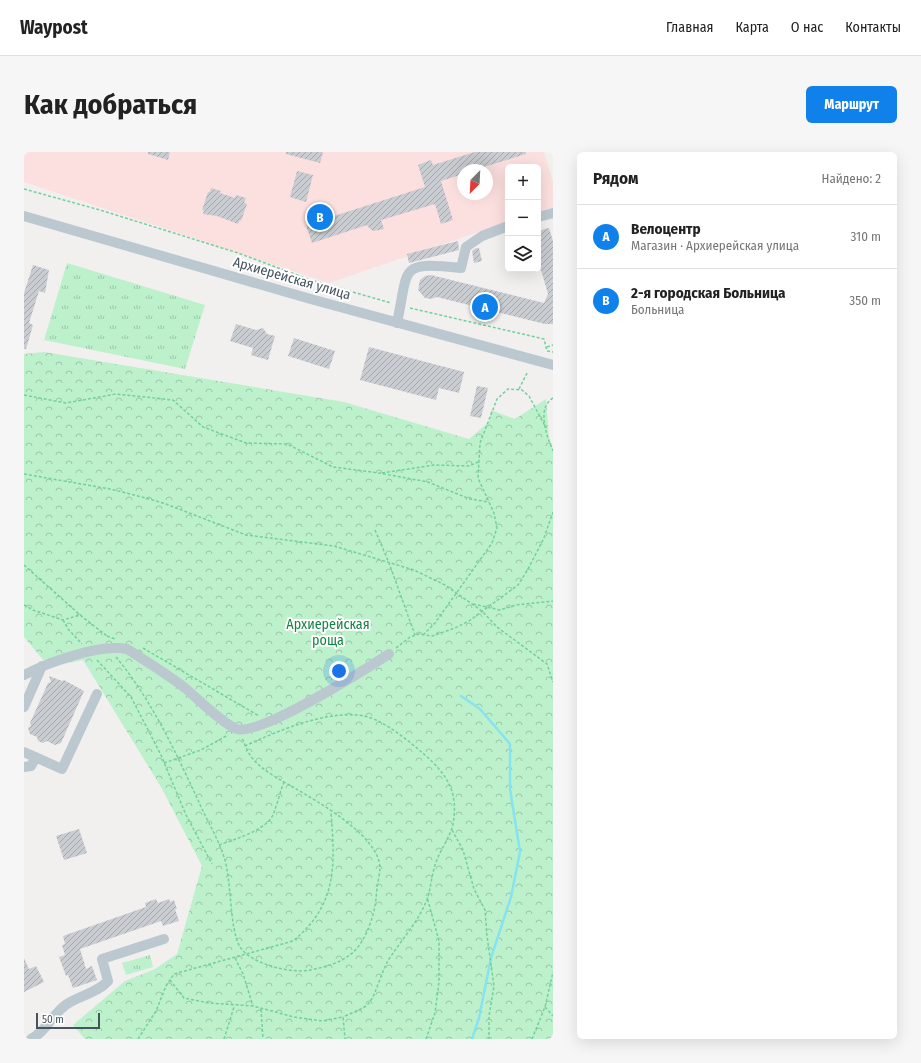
<!DOCTYPE html>
<html lang="ru">
<head>
<meta charset="utf-8">
<style>
	body { margin:0; font-family:"Fira Sans Condensed",sans-serif; background:#f6f6f6; color:#222 }
	.controls { position:absolute; right:12px; top:12px; display:grid; overflow:hidden; border-radius:6px; box-shadow:0 4px 16px #0002 }
	.controls button { width:36px; height:36px; display:grid; place-items:center; padding:0; border:0; border-bottom:1px solid #e0e0e0; background:#fff; color:#222; font:20px sans-serif }
	.compass { position:absolute; left:433px; top:12px; width:36px; height:36px; border-radius:50%; background:#fff; box-shadow:0 4px 16px #0002; rotate:204deg }
	.scale { position:absolute; left:12px; bottom:10px; width:64px; box-sizing:border-box; padding-left:4px; border:2px solid #46545e; border-top:0; font-size:11px; line-height:14px; white-space:nowrap; color:#46545e; -webkit-text-stroke:3px #fff; paint-order:stroke }
	.you { position:absolute; left:315px; top:519px; width:14px; height:14px; margin:-10px; border:3px solid #fff; border-radius:50%; background:#1a73e8; box-shadow:0 0 0 6px #1a73e833 }
	.badge { display:grid; place-items:center; width:26px; height:26px; border-radius:50%; background:#1081eb; color:#fff; font-size:13px; font-weight:700 }
	.pin { position:absolute; translate:-50% -50%; border:2px solid #fff; box-shadow:0 1px 4px #0006 }
	.list { margin:0; padding:0; list-style:none }
	h2 { display:flex; justify-content:space-between; align-items:center; height:52px; margin:0; padding:0 16px; font-size:17px }
	h2 small { font-size:13px; font-weight:400; color:#767676 }
	.list li { display:grid; grid-template-columns:26px 1fr auto; gap:12px; align-items:center; box-sizing:border-box; height:64px; padding:0 16px; border-top:1px solid #e0e0e0 }
	.list b { display:block; font-size:15px; white-space:nowrap }
	.list p { margin:0; font-size:13px; white-space:nowrap; color:#767676 }
	.list em { font-size:13px; font-style:normal; color:#767676 }
	.icon { flex:none; width:22px; height:22px; fill:none; stroke:currentColor; stroke-width:2; stroke-linecap:round; stroke-linejoin:round }
	.map { position:relative; flex:none; width:529px; height:887px; overflow:hidden; border-radius:6px }
	header { display:flex; align-items:center; gap:24px; box-sizing:border-box; height:56px; padding:0 20px; background:#fff; border-bottom:1px solid #e0e0e0 }
	header strong { font-size:19px }
	nav { display:flex; gap:22px; margin-inline-start:auto; font-size:14px }
	.intro { display:flex; align-items:center; justify-content:space-between; box-sizing:border-box; height:96px; padding:0 24px }
	h1 { margin:0; font-size:28px }
	.button { padding:10px 18px; border-radius:6px; background:#1081eb; color:#fff; font-size:14px; font-weight:700 }
	main { display:flex; gap:24px; padding:0 24px }
	aside { flex:1; background:#fff; border-radius:6px; box-shadow:0 4px 16px #0002 }
	.map>svg:first-child { display:block }
	.medical { fill:#fcdfdf; fill-rule:evenodd }
	.forest { fill:url(#forest-crowns) }
	.park { fill:url(#park-tufts) }
	.lines { fill:none; stroke-linecap:round; stroke-linejoin:round }
	.stream { stroke:#87e3f0; stroke-width:2.5 }
	.building { fill:url(#building-hatch) }
	.path { stroke:#72d19b; stroke-width:1.5; stroke-dasharray:3 2; stroke-linecap:butt }
	.minor { stroke:#bcc8cf; stroke-width:10 }
	.labels { text-anchor:middle; stroke-width:4; stroke-linejoin:round; paint-order:stroke }
	.street-label { font-size:14px; fill:#46545e; stroke:#fff }
	.park-label { font-size:14px; fill:#138442; stroke:#fff }
</style>
</head>
<body>
<header>
<strong>Waypost</strong>
<nav><a>Главная</a><a>Карта</a><a>О нас</a><a>Контакты</a></nav>
</header>
<div class="intro"><h1>Как добраться</h1><a class="button">Маршрут</a></div>
<main>
<div class="map">
<svg width="529" height="887" viewBox="0 0 529 887">
	<defs>
		<pattern id="forest-crowns" width="20" height="18" patternUnits="userSpaceOnUse"><rect width="20" height="18" fill="#bcf1cc"/><path d="M2 6a3 3 0 1 1 6 0M12 15a3 3 0 1 1 6 0" fill="none" stroke="#9bc6a9"/></pattern>
		<pattern id="park-tufts" width="24" height="20" patternUnits="userSpaceOnUse"><rect width="24" height="20" fill="#bcf1cc"/><path d="M3 7l-1-3M5 7V3M7 7l1-3M15 17l-1-3M17 17v-4M19 17l1-3" fill="none" stroke="#9bc6a9"/></pattern>
		<pattern id="building-hatch" width="6" height="6" patternUnits="userSpaceOnUse"><rect width="6" height="6" fill="#c9cdd2"/><path d="M-1 1l2-2M0 6l6-6M5 7l2-2" fill="none" stroke="#a5a9ae"/></pattern>
	</defs>
	<rect width="100%" height="100%" fill="#f2efef"/>
	<path class="medical" d="M0,0H520L529,30V55L514,60V15H484V70L305,131L0,30ZM439,18H463V42H439Z"/>
	<path class="forest" d="M20,200L320,250L445,287L465,270L467,258L491,267L522,247L525,285L529,297V887H61L49,873L101,829L131,817L153,802L178,714L137,635L59,508L25,515L0,485V202Z"/>
	<path class="park" d="M43,111L181,153L161,217L20,188Z
		M126,803L129,815L102,823L98,811Z"/>
	<g class="lines">
		<path class="stream" d="M437,544L456,557L486,592V637L496,700L487,745L467,806L455,866L448,887"/>
	</g>
	<path class="building" d="M124,0H146L144,8L124,2Z
		M262,0H299L296,11L262,2Z
		M451,0H502V2L450,18H439V22L417,29L429,68L417,72L411,52L357,68L360,77L349,79L345,76L343,73L288,91L282,73L401,35L394,13L407,8L409,13Z
		M273,19L289,23L282,50L266,45Z
		M187,36L197,39L196,41L211,46L212,43L222,46L220,51L223,52L217,69L216,68L214,72L193,64L179,62L180,58H178L184,40H186Z
		M525,76L529,89V172H521L413,145L407,147L401,146L394,138L396,128L401,124L407,123L520,151L524,142L514,108V79Z
		M434,89L435,98L385,111L383,102Z
		M452,96H455L458,109L450,111L448,99Z
		M9,113L25,118L21,141L15,139L5,171L9,173L2,197H0V141Z
		M212,172L232,178L239,176L243,182L251,184L244,208L227,203L229,196L206,189Z
		M270,186L311,199L305,217L264,204Z
		M345,195L440,220L435,241L415,236L412,248L336,228Z
		M453,234L464,236L457,266L446,264Z
		M25,524L38,529L40,528L60,539L37,591L31,593L23,589L19,591L14,589L13,585L6,582L4,576L7,574L6,571L24,531L27,530Z
		M55,677L63,701L40,708L32,684Z
		M132,747L134,751L145,747L146,750L150,748L153,757H151L155,769L139,774L137,769L56,797L62,817L68,814L73,828L49,836L44,823L42,824L35,805L41,803L38,793L41,792L39,784L122,755L121,751Z
		M0,806L5,817L12,814L20,830L0,840Z"/>
	<g class="lines">
		<path class="path" d="M0,37L76,58L214,101L287,128L367,151
			M386,156L520,187L523,199L529,200
			M523,195L529,193
			M495,237L503,221
			M0,243L42,251L92,242L149,248L179,275L222,291L263,292L309,315L355,321L404,330L446,347L465,350
			M529,246C512,256 523,285 529,299
			M358,321L410,313L445,314L454,310
			M0,322L86,337L122,346L142,352L222,383L310,394L390,418L421,433L458,459L473,475L523,512L529,530
			M351,378L365,411L391,483
			M0,413L56,463
			M449,452L476,458L492,453L529,449
			M0,453L9,458L39,468L56,463L83,484
			M39,468L44,477L58,492
			M399,483L411,471L468,391L473,376L470,361L454,326L456,291L473,247L484,237L498,238L505,244L522,276
			M83,484L91,487
			M119,496L235,564
			M372,496L386,485L395,482L408,484L431,476L445,469L494,433L503,419L520,386L529,360
			M92,505C127,547 151,599 174,648C182,667 194,686 200,705C208,729 205,776 216,795C227,812 267,822 286,818C321,811 336,802 347,769C351,758 352,748 353,736C354,729 356,721 356,715C354,683 294,650 269,635C258,629 238,618 230,608C224,602 221,593 218,586
			M73,508L107,545L137,603L162,663L188,712
			M221,594C253,579 317,551 352,568C369,576 386,590 401,603C421,621 433,637 430,665C429,682 418,694 412,710C408,721 407,734 404,745C396,767 380,785 367,804C358,816 353,841 345,851C340,857 327,861 319,865
			M140,611L177,598L204,583
			M428,678L439,698L450,737L461,758L463,784L470,834L465,864V887
			M195,693C211,687 241,679 249,663C253,653 256,640 260,630
			M211,806L219,822L229,854
			M146,828L160,846L185,851L229,854L270,865L298,869L319,865L321,887
			M521,855L529,864
			M237,857L239,887
			M114,887L132,859L142,834L150,822L269,789C314,752 311,713 307,660
			M200,887L210,855
			M402,887L411,861L415,830V789L403,745
			M508,887L521,855L529,820"/>
		<path class="minor" d="M0,64L283,146L529,213
			M514,65L529,61
			M373,171C385,115 374,109 437,116L442,95L458,84L484,74
			M0,523C25,510 75,492 103,497C122,509 143,522 161,536C173,546 200,573 213,577C236,584 342,517 365,502
			M0,555L18,514
			M0,600L38,617L73,542
			M0,615L7,614L12,605
			M7,887C23,879 29,861 43,852C57,843 73,841 84,829L78,807L140,787"/>
	</g>
	<g class="labels">
		<g class="street-label">
			<text transform="translate(268 126) rotate(16)" y="5">Архиерейская улица</text>
		</g>
		<g class="park-label">
			<text x="304" y="477">Архиерейская<tspan x="304" dy="16">роща</tspan></text>
		</g>
	</g>
</svg>
<div class="controls">
<button>+</button>
<button>−</button>
<button><svg class="icon" aria-label="layers" viewBox="0 0 24 24"><path d="M12 4l9 5-9 5-9-5zM3 14l9 5 9-5"/></svg></button>
</div>
<svg class="compass" viewBox="-18 -18 36 36"><path d="M0-13l5 13h-10z" fill="#e53935"/><path d="M0 13l5-13h-10z" fill="#767676"/></svg>
<div class="scale">50 m</div>
<div class="you"></div>
<div class="pin badge" style="left:461px;top:155px">A</div>
<div class="pin badge" style="left:296px;top:65px">B</div>
</div>
<aside>
<h2>Рядом<small>Найдено: 2</small></h2>
<ul class="list">
<li><span class="badge">A</span><div><b>Велоцентр</b><p>Магазин · Архиерейская улица</p></div><em>310 m</em></li>
<li><span class="badge">B</span><div><b>2-я городская Больница</b><p>Больница</p></div><em>350 m</em></li>
</ul>
</aside>
</main>
</body>
</html>
